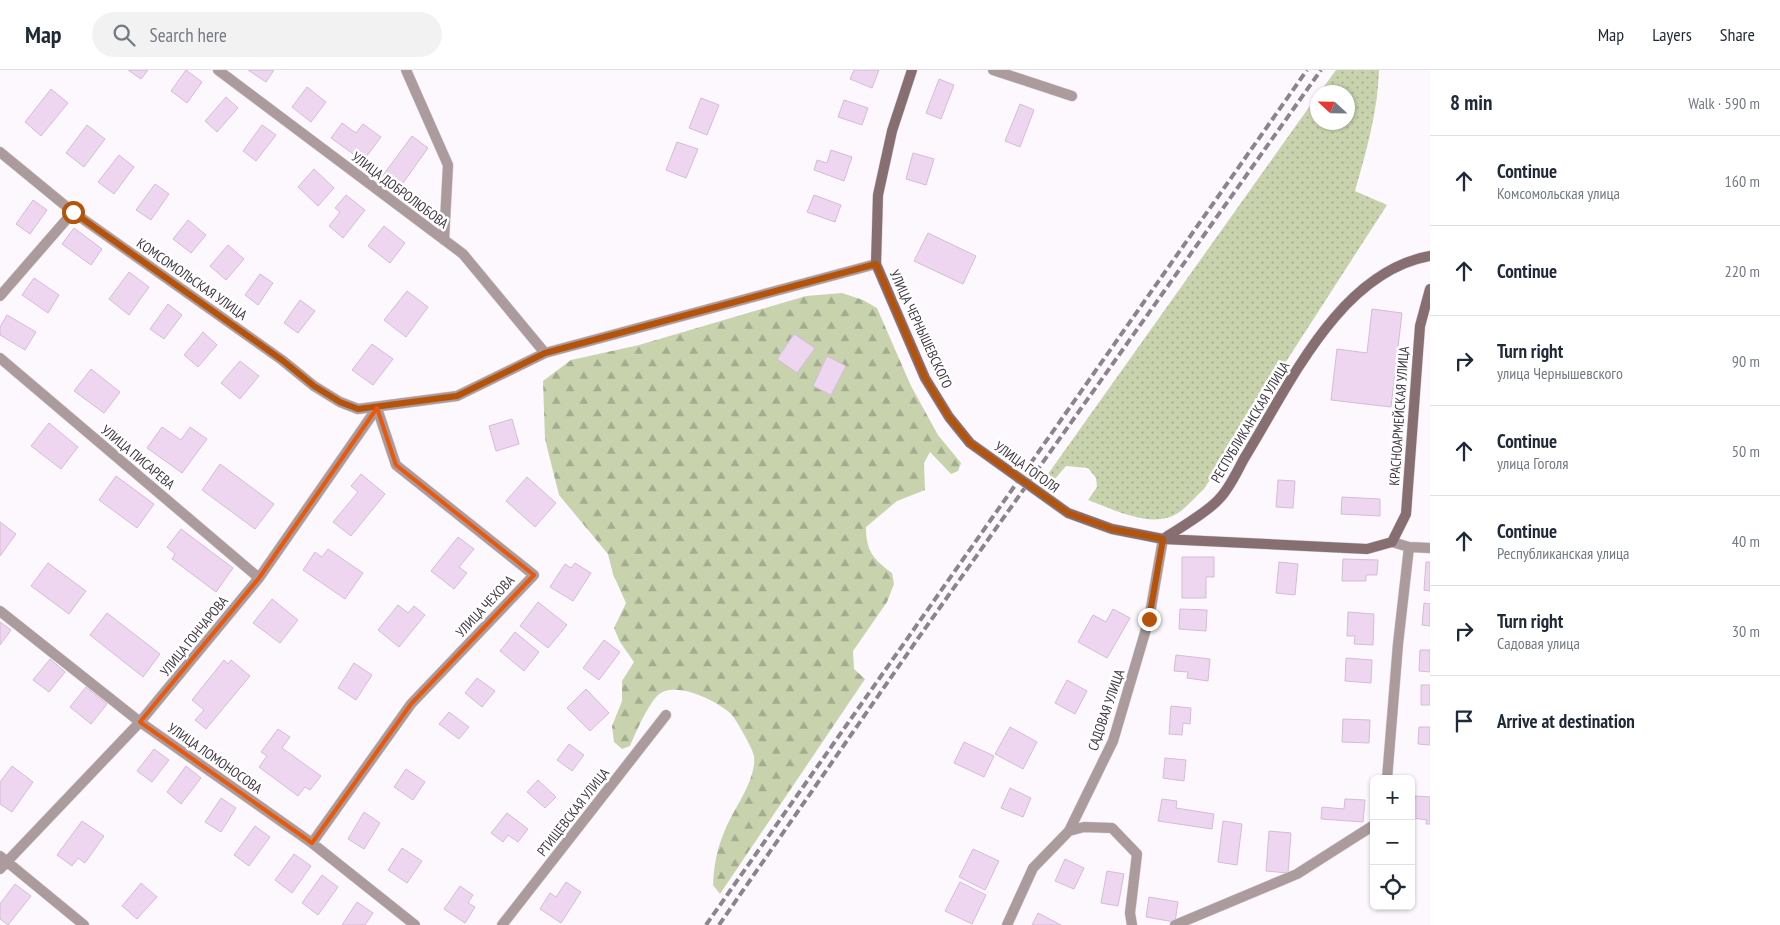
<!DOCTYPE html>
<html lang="en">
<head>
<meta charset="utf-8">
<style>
	body { margin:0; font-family:"PT Sans Narrow",sans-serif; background:#f2f2f3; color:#1f2937 }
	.controls { position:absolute; right:15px; bottom:15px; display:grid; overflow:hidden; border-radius:8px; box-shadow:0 1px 4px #0004 }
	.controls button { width:45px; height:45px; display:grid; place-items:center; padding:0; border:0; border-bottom:1px solid #e0e1e3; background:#fff; color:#1f2937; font:25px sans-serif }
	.compass { position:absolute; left:1310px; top:15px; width:45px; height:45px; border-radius:50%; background:#fff; box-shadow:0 1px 4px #0004; rotate:292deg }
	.stop { position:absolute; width:15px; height:15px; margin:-11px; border:4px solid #b45309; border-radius:50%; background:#fff }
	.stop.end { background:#b45309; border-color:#fff; box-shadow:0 1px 5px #0008 }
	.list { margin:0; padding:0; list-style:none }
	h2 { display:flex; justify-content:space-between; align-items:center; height:65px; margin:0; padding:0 20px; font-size:21px }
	h2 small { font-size:16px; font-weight:400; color:#747a83 }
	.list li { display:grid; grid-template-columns:32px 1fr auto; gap:15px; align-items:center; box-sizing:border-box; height:90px; padding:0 20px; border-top:1px solid #e0e1e3 }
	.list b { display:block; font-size:19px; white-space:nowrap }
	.list p { margin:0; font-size:16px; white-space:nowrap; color:#747a83 }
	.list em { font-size:16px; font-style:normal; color:#747a83 }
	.icon { flex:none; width:28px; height:28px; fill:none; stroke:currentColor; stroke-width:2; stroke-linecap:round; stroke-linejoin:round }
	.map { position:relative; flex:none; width:1430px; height:855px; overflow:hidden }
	header { display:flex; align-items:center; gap:30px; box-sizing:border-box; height:70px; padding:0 25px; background:#fff; border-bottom:1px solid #e0e1e3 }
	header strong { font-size:24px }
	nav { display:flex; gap:28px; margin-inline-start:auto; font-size:18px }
	.search { width:350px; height:45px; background:#f2f2f3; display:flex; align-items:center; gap:12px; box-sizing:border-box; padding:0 18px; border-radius:28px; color:#747a83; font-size:19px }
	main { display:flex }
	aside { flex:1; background:#fff }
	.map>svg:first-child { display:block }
	.grass { fill:url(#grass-dots) }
	.forest { fill:url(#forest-firs) }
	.building { fill:#eed6f1; stroke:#d4bcd7 }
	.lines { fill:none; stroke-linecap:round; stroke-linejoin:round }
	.street-casing { stroke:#d7d2d8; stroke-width:11 }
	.secondary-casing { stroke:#d7d2d8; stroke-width:11 }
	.street { stroke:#ac9b9d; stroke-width:10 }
	.secondary { stroke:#866e71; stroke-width:10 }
	.rail { stroke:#8b848d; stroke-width:4; stroke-dasharray:8 4; stroke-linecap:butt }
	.secondary-bridge-casing { stroke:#d7d2d8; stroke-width:11; stroke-linecap:butt }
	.secondary-bridge { stroke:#866e71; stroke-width:10 }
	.route { stroke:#b45309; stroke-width:6 }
	.marked { fill:none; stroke:#e8590c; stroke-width:4; stroke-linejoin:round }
	.labels { text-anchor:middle; stroke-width:5; stroke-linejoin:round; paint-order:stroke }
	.street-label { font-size:14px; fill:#423944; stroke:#fff }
</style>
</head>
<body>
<header>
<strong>Map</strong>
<div class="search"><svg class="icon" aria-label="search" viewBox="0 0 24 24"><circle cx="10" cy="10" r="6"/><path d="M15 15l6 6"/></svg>Search here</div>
<nav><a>Map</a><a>Layers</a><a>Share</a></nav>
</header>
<main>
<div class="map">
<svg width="1430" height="855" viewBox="0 0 1430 855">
	<defs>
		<pattern id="grass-dots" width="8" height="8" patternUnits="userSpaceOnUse" patternTransform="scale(1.25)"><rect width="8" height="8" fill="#c8d3ae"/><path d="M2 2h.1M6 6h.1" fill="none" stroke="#a4ac8f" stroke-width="1.8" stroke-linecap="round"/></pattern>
		<pattern id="forest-firs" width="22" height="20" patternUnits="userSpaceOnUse" patternTransform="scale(1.25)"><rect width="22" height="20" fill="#c8d3ae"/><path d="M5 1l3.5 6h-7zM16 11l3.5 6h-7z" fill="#a4ac8f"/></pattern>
	</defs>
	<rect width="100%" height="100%" fill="#fcf8fd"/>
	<path class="grass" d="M1336,0H1379C1378,41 1366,82 1355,121L1387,135L1204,419C1196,426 1187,437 1178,443C1152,460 1113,439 1088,430L1097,417L1096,408L1088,398L1066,396L1054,410L1048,404L1317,26L1318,52H1348V22H1320Z"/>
	<path class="forest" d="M842,223L863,230L877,238L911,316L938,365L961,393L958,401L951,404L930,382L924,393L925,420L897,431L866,457C866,481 873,489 892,503L894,514L887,532L853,581L854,599L865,609L720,824L713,815C714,795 717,778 725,760C733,740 757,709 754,686C753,679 735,647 730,643C716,630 673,609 657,626C646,638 636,662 630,676L622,679L614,672L612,656L622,631V611L634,592L620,572L614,558L626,533L613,504L608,484L559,425L545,369L543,311L571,290L639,275L806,226Z"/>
	<path class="building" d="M128,0H148L141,9Z
		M186,0L202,12L187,33L171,21Z
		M248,0H274L266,12Z
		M854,0H879L872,18L850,9Z
		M939,9L954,15L941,49L926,43Z
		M307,17L326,32L311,52L292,37Z
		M51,19L68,33L41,66L25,52Z
		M226,27L238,38L217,62L205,51Z
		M701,28L719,35L707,65L689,58Z
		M844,30L868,38L862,55L838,47Z
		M1020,34L1034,40L1020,77L1005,71Z
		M342,53L356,63L363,54L381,67L363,91L331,68Z
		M87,55L105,69L84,97L66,83Z
		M262,55L276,65L256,91L243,81Z
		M412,66L428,78L398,120L381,108Z
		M677,72L698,79L686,108L666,100Z
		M831,80L852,87L844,111L814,100L817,90L827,93Z
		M913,83L934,89L926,115L906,109Z
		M119,85L134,97L114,124L98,112Z
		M314,99L334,118L318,136L298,117Z
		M155,114L169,124L151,150L136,140Z
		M346,125L365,140L343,168L329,156L340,142L335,138Z
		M814,125L841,135L835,152L807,142Z
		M33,130L47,140L30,164L16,154Z
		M188,150L206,165L191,183L173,169Z
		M384,156L405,173L390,193L368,176Z
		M74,158L102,179L91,195L62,174Z
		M928,163L976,186L963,214L914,191Z
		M228,175L244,189L226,210L210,196Z
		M129,202L149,217L129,245L109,229Z
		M260,204L273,213L258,235L245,225Z
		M34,208L59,225L48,243L22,225Z
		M407,221L428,237L406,267L384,250Z
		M300,230L315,241L298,263L284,253Z
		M168,234L182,245L164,269L150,259Z
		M1372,239L1402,243L1391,337L1331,330L1337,279L1367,283Z
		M7,245L36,262L25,280L0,265V257Z
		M203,262L217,275L198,297L184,285Z
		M794,264L815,278L797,303L777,289Z
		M372,274L393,289L373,315L352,300Z
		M827,286L846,296L831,325L813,316Z
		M240,291L259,306L240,329L221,313Z
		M91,299L120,322L104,343L74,321Z
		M512,349L519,374L496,381L489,356Z
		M49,353L78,377L61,399L31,376Z
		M162,357L181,370L190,357L207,369L182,403L147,378Z
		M220,394L274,434L255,459L202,420Z
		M361,404L385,424L351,466L333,452L358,422L351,416Z
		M116,406L154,434L137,458L99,430Z
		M527,407L556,433L535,457L506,431Z
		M1278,410L1295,411L1293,438L1276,437Z
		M1342,427L1380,429V446L1341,444Z
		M0,452L16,464L0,486Z
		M181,459L233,498L216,522L172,489L175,484L167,477Z
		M458,467L474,479L459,497L467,503L454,519L431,501Z
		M328,479L363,503L345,529L303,500L315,482L322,487Z
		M1182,487H1214V507H1206V528H1182Z
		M1343,489L1378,490L1377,505H1366V511H1342Z
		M1279,492L1298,494L1295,525L1276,523Z
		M1426,492H1430V521L1424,520Z
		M48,493L86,521L69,544L31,516Z
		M575,493L591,503L573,531L550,517L565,494L571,498Z
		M272,529L298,550L280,573L253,553Z
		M538,532L567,555L548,578L520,556Z
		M1424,533L1430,534V556L1422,555Z
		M398,535L408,543L414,536L425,545L399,577L378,560Z
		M1113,539L1130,548L1107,588L1078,572L1093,545L1106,552Z
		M1180,539L1207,540L1206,561L1179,559Z
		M1348,542L1374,544L1373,575L1354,574L1355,566H1347Z
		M107,543L160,584L143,607L90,565Z
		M0,552L11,560L0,575Z
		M515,562L539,582L524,601L500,581Z
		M604,570L620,582L599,610L583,598Z
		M1420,580H1430V602L1419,601Z
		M1176,585L1210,589L1208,611L1187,608L1188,602L1174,601Z
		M1346,588L1372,590L1371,613L1345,611Z
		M50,589L65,602L49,622L33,610Z
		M224,590L228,594L231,590L250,606L206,659L195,650L204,640L192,630Z
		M354,593L372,605L356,630L338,618Z
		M477,608L495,621L482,637L465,623Z
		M1067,610L1087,621L1075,644L1055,633Z
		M1421,615H1430V635H1421Z
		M86,617L107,634L91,654L70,637Z
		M586,619L609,643L590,661L567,638Z
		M1171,636L1191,638L1190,654L1183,653L1182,665L1169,664Z
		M449,642L469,657L459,669L439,654Z
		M1343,649L1370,650L1369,673L1342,672Z
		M1010,657L1037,672L1023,699L995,684Z
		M1419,657H1430V675L1418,674Z
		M278,659L290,667L282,678L321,706L310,720L305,717L298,726L259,697L267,686L261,682Z
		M964,672L994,686L984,707L954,693Z
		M569,674L584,685L572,701L557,690Z
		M154,679L169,690L152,712L137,701Z
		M1165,688L1186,690L1184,711L1163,708Z
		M12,696L33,712L12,742L0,734V712Z
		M186,696L201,708L181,734L167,722Z
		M406,699L425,712L413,730L394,717Z
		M538,710L556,727L545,738L527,722Z
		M1010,718L1031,728L1023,747L1001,738Z
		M1415,726L1430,727V754H1426L1427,750L1413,748Z
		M221,728L236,738L221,762L205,752Z
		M1162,729L1177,731L1176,738L1214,744L1212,759L1158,751Z
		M1345,729L1365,730L1363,752L1321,749L1322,737L1344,739Z
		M364,742L380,753L364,779L348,769Z
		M507,743L528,759L518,772L508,765L503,772L491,763Z
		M82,751L104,766L85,793L78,788L72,796L57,785Z
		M1223,751L1242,754L1237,795L1218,792Z
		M255,756L270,767L249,796L234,785Z
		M1269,761L1291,763L1288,803L1266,801Z
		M402,778L422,791L407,813L388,800Z
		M973,779L999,791L985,820L959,807Z
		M294,784L311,796L292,823L275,810Z
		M1065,789L1084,798L1074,819L1055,811Z
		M1107,801L1124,804L1118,836L1101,833Z
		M322,805L338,817L318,845L302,833Z
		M566,812L581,822L561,853L540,839L550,823L556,827Z
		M960,812L986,825L972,854L945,841Z
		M141,813L157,827L137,849L122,836Z
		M15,814L31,826L8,855L0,849V834Z
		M460,816L473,825L468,833L475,837L465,853L444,839Z
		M1149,827L1178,832L1175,852L1146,847Z
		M357,832L373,843L365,855H342Z
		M1038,843L1061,855H1032Z"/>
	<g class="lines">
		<g class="street-casing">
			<path id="street" d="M218,0L463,184L545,283
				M406,0L448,95L444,170
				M993,0L1072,26
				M0,82L73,142L282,290L314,316L340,332L358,339L457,326L545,283L876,194
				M0,226L73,142
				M0,288L259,508
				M1392,472L1409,477L1430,478
				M0,541L140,652L312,773L415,855
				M1387,709L1398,574L1409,477
				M1069,761L1084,757L1112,758L1137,784L1130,843L1132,855
				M312,773L411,634L534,505L396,395L377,338
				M0,786L84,855
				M0,799L140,652L259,508L377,338
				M502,855L666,645
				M1007,855L1033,798L1069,761L1113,671L1149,549L1163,469
				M1175,855L1297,804L1374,755"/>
		</g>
		<g class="secondary-casing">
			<path id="secondary" d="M912,0L892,61L878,125L876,194L925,308L949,347L970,373
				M1068,443L1112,459L1163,469L1367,479L1392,472L1406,444L1420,256L1430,219
				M1163,469C1178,459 1208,442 1219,429C1230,418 1237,401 1245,387C1289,316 1339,202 1430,186"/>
		</g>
		<use href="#street" class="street"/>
		<use href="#secondary" class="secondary"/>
		<path class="rail" d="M706,855L1307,0
			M719,855L919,567L1321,0"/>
		<g class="secondary-bridge-casing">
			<path id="secondary-bridge" d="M970,373L1068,443"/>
		</g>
		<use href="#secondary-bridge" class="secondary-bridge"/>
	</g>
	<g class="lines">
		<path class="route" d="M73,142L282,290L314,316L340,332L358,339L457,326L545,283L876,194L925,308L949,347L970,373L1068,443L1112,459L1163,469L1149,549"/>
	</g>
	<path class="marked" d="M377,338L396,395L534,505L411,634L312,773L140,652L259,508Z"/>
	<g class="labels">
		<g class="street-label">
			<text transform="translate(400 120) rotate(37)" y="5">УЛИЦА ДОБРОЛЮБОВА</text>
			<text transform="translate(192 209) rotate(35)" y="5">КОМСОМОЛЬСКАЯ УЛИЦА</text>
			<text transform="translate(921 259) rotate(65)" y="5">УЛИЦА ЧЕРНЫШЕВСКОГО</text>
			<text transform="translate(1399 346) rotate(-86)" y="5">КРАСНОАРМЕЙСКАЯ УЛИЦА</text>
			<text transform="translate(1250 352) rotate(-59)" y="5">РЕСПУБЛИКАНСКАЯ УЛИЦА</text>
			<text transform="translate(138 387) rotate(40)" y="5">УЛИЦА ПИСАРЕВА</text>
			<text transform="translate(1027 397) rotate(36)" y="5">УЛИЦА ГОГОЛЯ</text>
			<text transform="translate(485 536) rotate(-47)" y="5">УЛИЦА ЧЕХОВА</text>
			<text transform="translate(194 566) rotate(-51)" y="5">УЛИЦА ГОНЧАРОВА</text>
			<text transform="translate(1106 640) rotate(-71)" y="5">САДОВАЯ УЛИЦА</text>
			<text transform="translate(215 688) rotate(35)" y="5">УЛИЦА ЛОМОНОСОВА</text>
			<text transform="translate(573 742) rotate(-52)" y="5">РТИЩЕВСКАЯ УЛИЦА</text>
		</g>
	</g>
</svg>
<div class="controls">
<button>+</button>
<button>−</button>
<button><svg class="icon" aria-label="locate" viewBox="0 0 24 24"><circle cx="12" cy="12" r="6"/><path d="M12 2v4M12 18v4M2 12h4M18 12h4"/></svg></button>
</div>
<svg class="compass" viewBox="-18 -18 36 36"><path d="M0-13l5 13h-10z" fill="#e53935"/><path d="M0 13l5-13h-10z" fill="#747a83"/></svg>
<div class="stop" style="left:73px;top:142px"></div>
<div class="stop end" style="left:1149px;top:549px"></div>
</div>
<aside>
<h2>8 min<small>Walk · 590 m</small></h2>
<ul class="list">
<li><svg class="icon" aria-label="ahead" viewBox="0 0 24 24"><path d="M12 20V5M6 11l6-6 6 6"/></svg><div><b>Continue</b><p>Комсомольская улица</p></div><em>160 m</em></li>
<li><svg class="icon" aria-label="ahead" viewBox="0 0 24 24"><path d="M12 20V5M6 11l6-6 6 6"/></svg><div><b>Continue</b></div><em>220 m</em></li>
<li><svg class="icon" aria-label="right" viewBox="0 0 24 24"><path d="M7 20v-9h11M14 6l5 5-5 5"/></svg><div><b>Turn right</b><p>улица Чернышевского</p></div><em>90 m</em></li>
<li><svg class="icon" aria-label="ahead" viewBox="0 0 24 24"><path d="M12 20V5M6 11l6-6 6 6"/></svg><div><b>Continue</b><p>улица Гоголя</p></div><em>50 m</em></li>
<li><svg class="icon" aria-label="ahead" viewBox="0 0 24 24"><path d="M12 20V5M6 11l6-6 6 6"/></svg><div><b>Continue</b><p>Республиканская улица</p></div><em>40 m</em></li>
<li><svg class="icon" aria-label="right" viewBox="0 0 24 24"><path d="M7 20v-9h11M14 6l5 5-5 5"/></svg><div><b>Turn right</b><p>Садовая улица</p></div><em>30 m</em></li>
<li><svg class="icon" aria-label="arrive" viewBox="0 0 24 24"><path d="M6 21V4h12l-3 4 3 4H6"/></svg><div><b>Arrive at destination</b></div></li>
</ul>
</aside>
</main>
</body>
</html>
